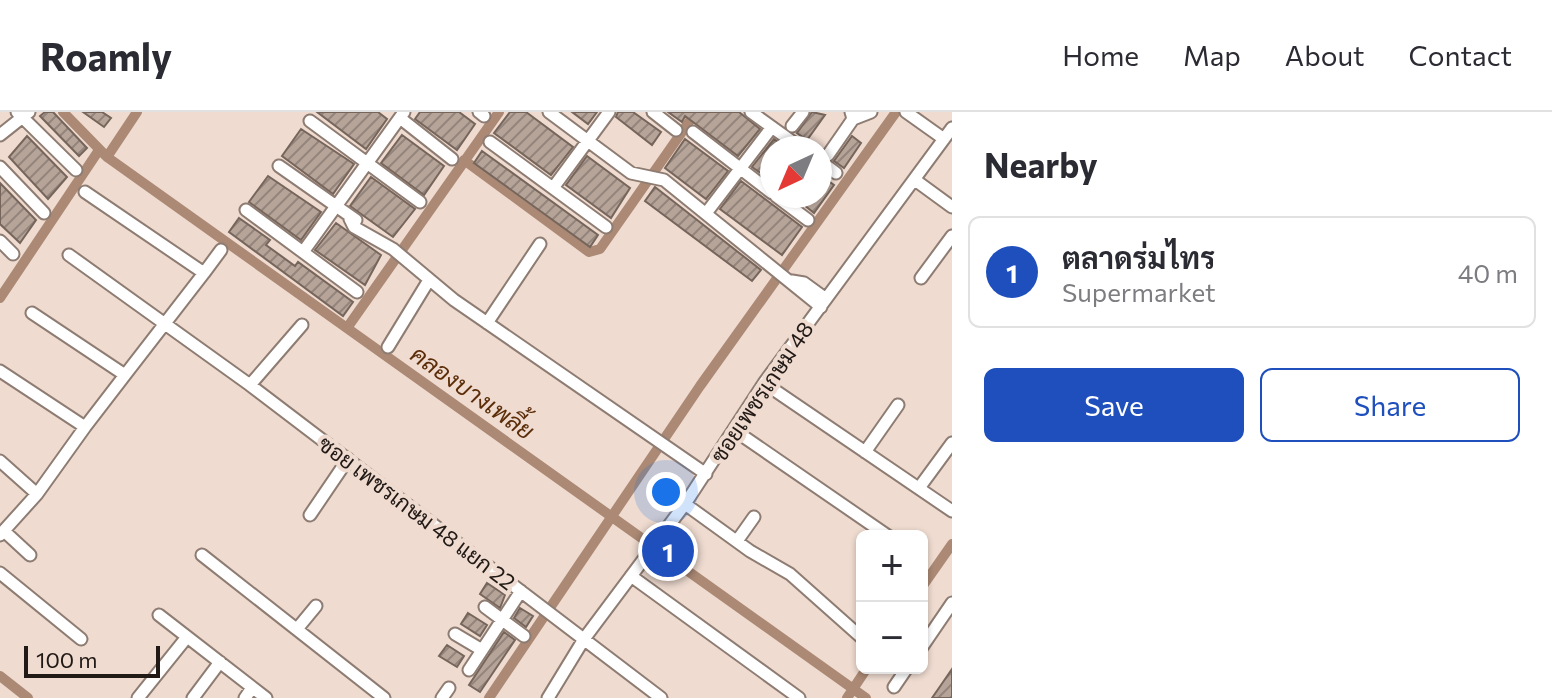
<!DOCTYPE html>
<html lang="en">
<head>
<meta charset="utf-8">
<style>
	body { margin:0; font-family:Commissioner,Sarabun,sans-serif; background:#f2f2f3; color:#2b2b33 }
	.controls { position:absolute; right:24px; bottom:24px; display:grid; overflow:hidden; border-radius:12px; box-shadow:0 2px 6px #0004 }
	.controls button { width:72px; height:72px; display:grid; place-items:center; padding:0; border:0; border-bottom:2px solid #e1e1e2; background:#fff; color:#2b2b33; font:40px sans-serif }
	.compass { position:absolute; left:760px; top:24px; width:72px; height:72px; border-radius:50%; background:#fff; box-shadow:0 2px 6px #0004; rotate:224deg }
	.scale { position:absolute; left:24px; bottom:20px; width:136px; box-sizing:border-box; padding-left:8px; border:4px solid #201915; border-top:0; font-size:22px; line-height:28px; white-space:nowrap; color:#201915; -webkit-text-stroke:6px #efdbd0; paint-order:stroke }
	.you { position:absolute; left:666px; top:380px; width:28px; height:28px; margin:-20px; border:6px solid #fff; border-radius:50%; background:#1a73e8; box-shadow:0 0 0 12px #1a73e833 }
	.badge { display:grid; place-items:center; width:52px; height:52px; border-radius:50%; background:#1e4fbc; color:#fff; font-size:26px; font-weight:700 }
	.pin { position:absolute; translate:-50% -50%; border:4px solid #fff; box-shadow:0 2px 8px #0006 }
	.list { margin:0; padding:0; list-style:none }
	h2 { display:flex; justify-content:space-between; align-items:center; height:104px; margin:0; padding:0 32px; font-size:34px }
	h2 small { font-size:26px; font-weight:400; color:#7c7c81 }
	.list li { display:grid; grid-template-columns:52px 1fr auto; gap:24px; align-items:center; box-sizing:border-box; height:112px; margin:0 16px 16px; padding:0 16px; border:2px solid #e1e1e2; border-radius:12px }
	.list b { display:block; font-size:30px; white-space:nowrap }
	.list p { margin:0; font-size:26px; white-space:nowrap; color:#7c7c81 }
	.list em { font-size:26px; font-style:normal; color:#7c7c81 }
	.actions { display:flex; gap:16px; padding:24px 32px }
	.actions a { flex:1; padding:18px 0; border:2px solid #1e4fbc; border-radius:12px; text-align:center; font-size:28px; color:#1e4fbc }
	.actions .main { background:#1e4fbc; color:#fff }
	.map { position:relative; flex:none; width:952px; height:586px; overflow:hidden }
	header { display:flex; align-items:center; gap:48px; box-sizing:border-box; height:112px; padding:0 40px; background:#fff; border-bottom:2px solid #e1e1e2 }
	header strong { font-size:38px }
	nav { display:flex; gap:44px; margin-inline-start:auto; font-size:28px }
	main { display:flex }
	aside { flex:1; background:#fff }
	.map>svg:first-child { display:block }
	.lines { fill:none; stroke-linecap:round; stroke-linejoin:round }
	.canal { stroke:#ab8974; stroke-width:10 }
	.building { fill:url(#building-hatch); stroke:#76655b; stroke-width:2 }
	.minor-casing { stroke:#8e7c72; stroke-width:15 }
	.minor { stroke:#fff; stroke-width:11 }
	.labels { text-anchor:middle; stroke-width:8; stroke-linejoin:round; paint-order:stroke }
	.street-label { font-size:22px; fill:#201915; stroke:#efdbd0 }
	.water-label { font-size:24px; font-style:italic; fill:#5b2d09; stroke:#efdbd0 }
</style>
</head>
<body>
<header>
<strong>Roamly</strong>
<nav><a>Home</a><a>Map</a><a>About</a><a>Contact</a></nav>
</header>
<main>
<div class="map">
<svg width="952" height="586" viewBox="0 0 952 586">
	<defs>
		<pattern id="building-hatch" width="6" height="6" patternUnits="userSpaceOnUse" patternTransform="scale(2)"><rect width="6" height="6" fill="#b6a499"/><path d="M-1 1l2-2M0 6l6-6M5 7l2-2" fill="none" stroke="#94857c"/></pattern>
	</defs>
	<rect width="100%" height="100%" fill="#efdbd0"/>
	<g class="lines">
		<path class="canal" d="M63,0L107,45L866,586
			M107,45L137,0
			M464,48L589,140L600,137L696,0
			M0,186L99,38
			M347,216L499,0
			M922,475L952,432
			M0,564L28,586
			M489,586L700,274L896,0
			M847,586L867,556"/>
	</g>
	<path class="building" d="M45,0H53L87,36L79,44L40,4Z
		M83,0H102L111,6L104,15Z
		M317,0H378L387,7L366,37Z
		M420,0H459L475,12L457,38L415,7Z
		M510,0H526L573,35L551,63L494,21Z
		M572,0H597L588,12Z
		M618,0H633L661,20L652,33L616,5Z
		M668,0H739L760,17L738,44L685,4L682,10Z
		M812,0L825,3L807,28L797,21Z
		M301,17L354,52L333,82L282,44Z
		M402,23L444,54L424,83L381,51Z
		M27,24L67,65L48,87L9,45Z
		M852,24L861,31L844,56L834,49Z
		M685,27L728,59L706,87L665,56Z
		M774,27L786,36H772L769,47L772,69L752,55Z
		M482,39L598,123L590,135L474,51Z
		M587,44L630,76L611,106L566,73Z
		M820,63L834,73L814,101L793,84H820Z
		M268,64L321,100L301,128L249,90Z
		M371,65L415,97L393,125L350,94Z
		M741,69L802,115L782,143L720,97Z
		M0,71L36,108L20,131L0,112Z
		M655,75L761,158L752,169L645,89Z
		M239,106L270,128L266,133L295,154L298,150L353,190L343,204L229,120Z
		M336,111L381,143L365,173L315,138Z
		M487,471L505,483L500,496L480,482Z
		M520,496L533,504L526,515L514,506Z
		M468,501L487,513L480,524L461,512Z
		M504,520L515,528L480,580L469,573Z
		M447,533L464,544L457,555L439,544Z
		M952,557V586H932L941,573Z"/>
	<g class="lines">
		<g class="minor-casing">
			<path id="minor" d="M17,0L76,58
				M479,0L484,4
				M549,0L631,61L664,68L821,195
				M653,0L676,18
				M751,0L801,36
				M906,0L944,27
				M400,6L452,47
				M853,7L871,0
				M310,9L420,90
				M792,14L803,0
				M693,20L772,81
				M0,23L29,0
				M490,30L606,115
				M828,43L853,7L851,0
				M820,49L836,61
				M279,54L356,108
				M0,55L44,101
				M915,68L952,95
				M553,76L609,0
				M776,84L808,108
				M246,98L357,180
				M707,100L772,15
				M350,107L354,115L393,137L454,188L706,362
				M0,129L13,142
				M303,140L404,0
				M69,143L250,273L661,586
				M204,161L221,138
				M921,166L952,124
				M792,169L804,171L826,187
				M32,201L125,263L204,161L85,80
				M487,211L540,132
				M388,235L429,168
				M0,259L85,315L125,263
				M764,271L952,399
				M250,273L302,213
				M734,318L888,424
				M865,340L898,293
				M0,349L37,382L85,315
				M919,376L952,331
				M685,392L750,439L790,462L862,526
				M310,403L348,347
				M4,419L30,443
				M0,423L37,382
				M737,429L754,405
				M202,443L384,586
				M0,461L81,527
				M631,464L799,586
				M485,495L524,524
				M159,503L266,586
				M297,517L316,494
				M455,522L482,538
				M922,535L952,491
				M469,558L521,479
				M894,575L907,556
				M138,586L187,525
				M193,586L220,550
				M245,586L252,576
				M442,586L449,576
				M548,586L584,527L685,392L764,271L952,16"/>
		</g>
		<use href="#minor" class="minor"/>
	</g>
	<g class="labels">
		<g class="street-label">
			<text transform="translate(762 280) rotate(-56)" y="8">ซอยเพชรเกษม 48</text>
			<text transform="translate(417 401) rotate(37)" y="8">ซอย เพชรเกษม 48 แยก 22</text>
		</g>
		<g class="water-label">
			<text transform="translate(472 281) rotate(35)" y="8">คลองบางเพลี้ย</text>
		</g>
	</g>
</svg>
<div class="controls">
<button>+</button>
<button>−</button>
</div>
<svg class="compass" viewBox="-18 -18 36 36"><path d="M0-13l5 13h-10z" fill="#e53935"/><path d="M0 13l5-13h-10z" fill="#7c7c81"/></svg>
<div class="scale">100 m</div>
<div class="you"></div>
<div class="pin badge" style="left:668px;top:439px">1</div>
</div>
<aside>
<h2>Nearby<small></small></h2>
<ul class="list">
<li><span class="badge">1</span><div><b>ตลาดร่มไทร</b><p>Supermarket</p></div><em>40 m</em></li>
</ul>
<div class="actions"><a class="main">Save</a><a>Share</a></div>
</aside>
</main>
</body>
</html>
